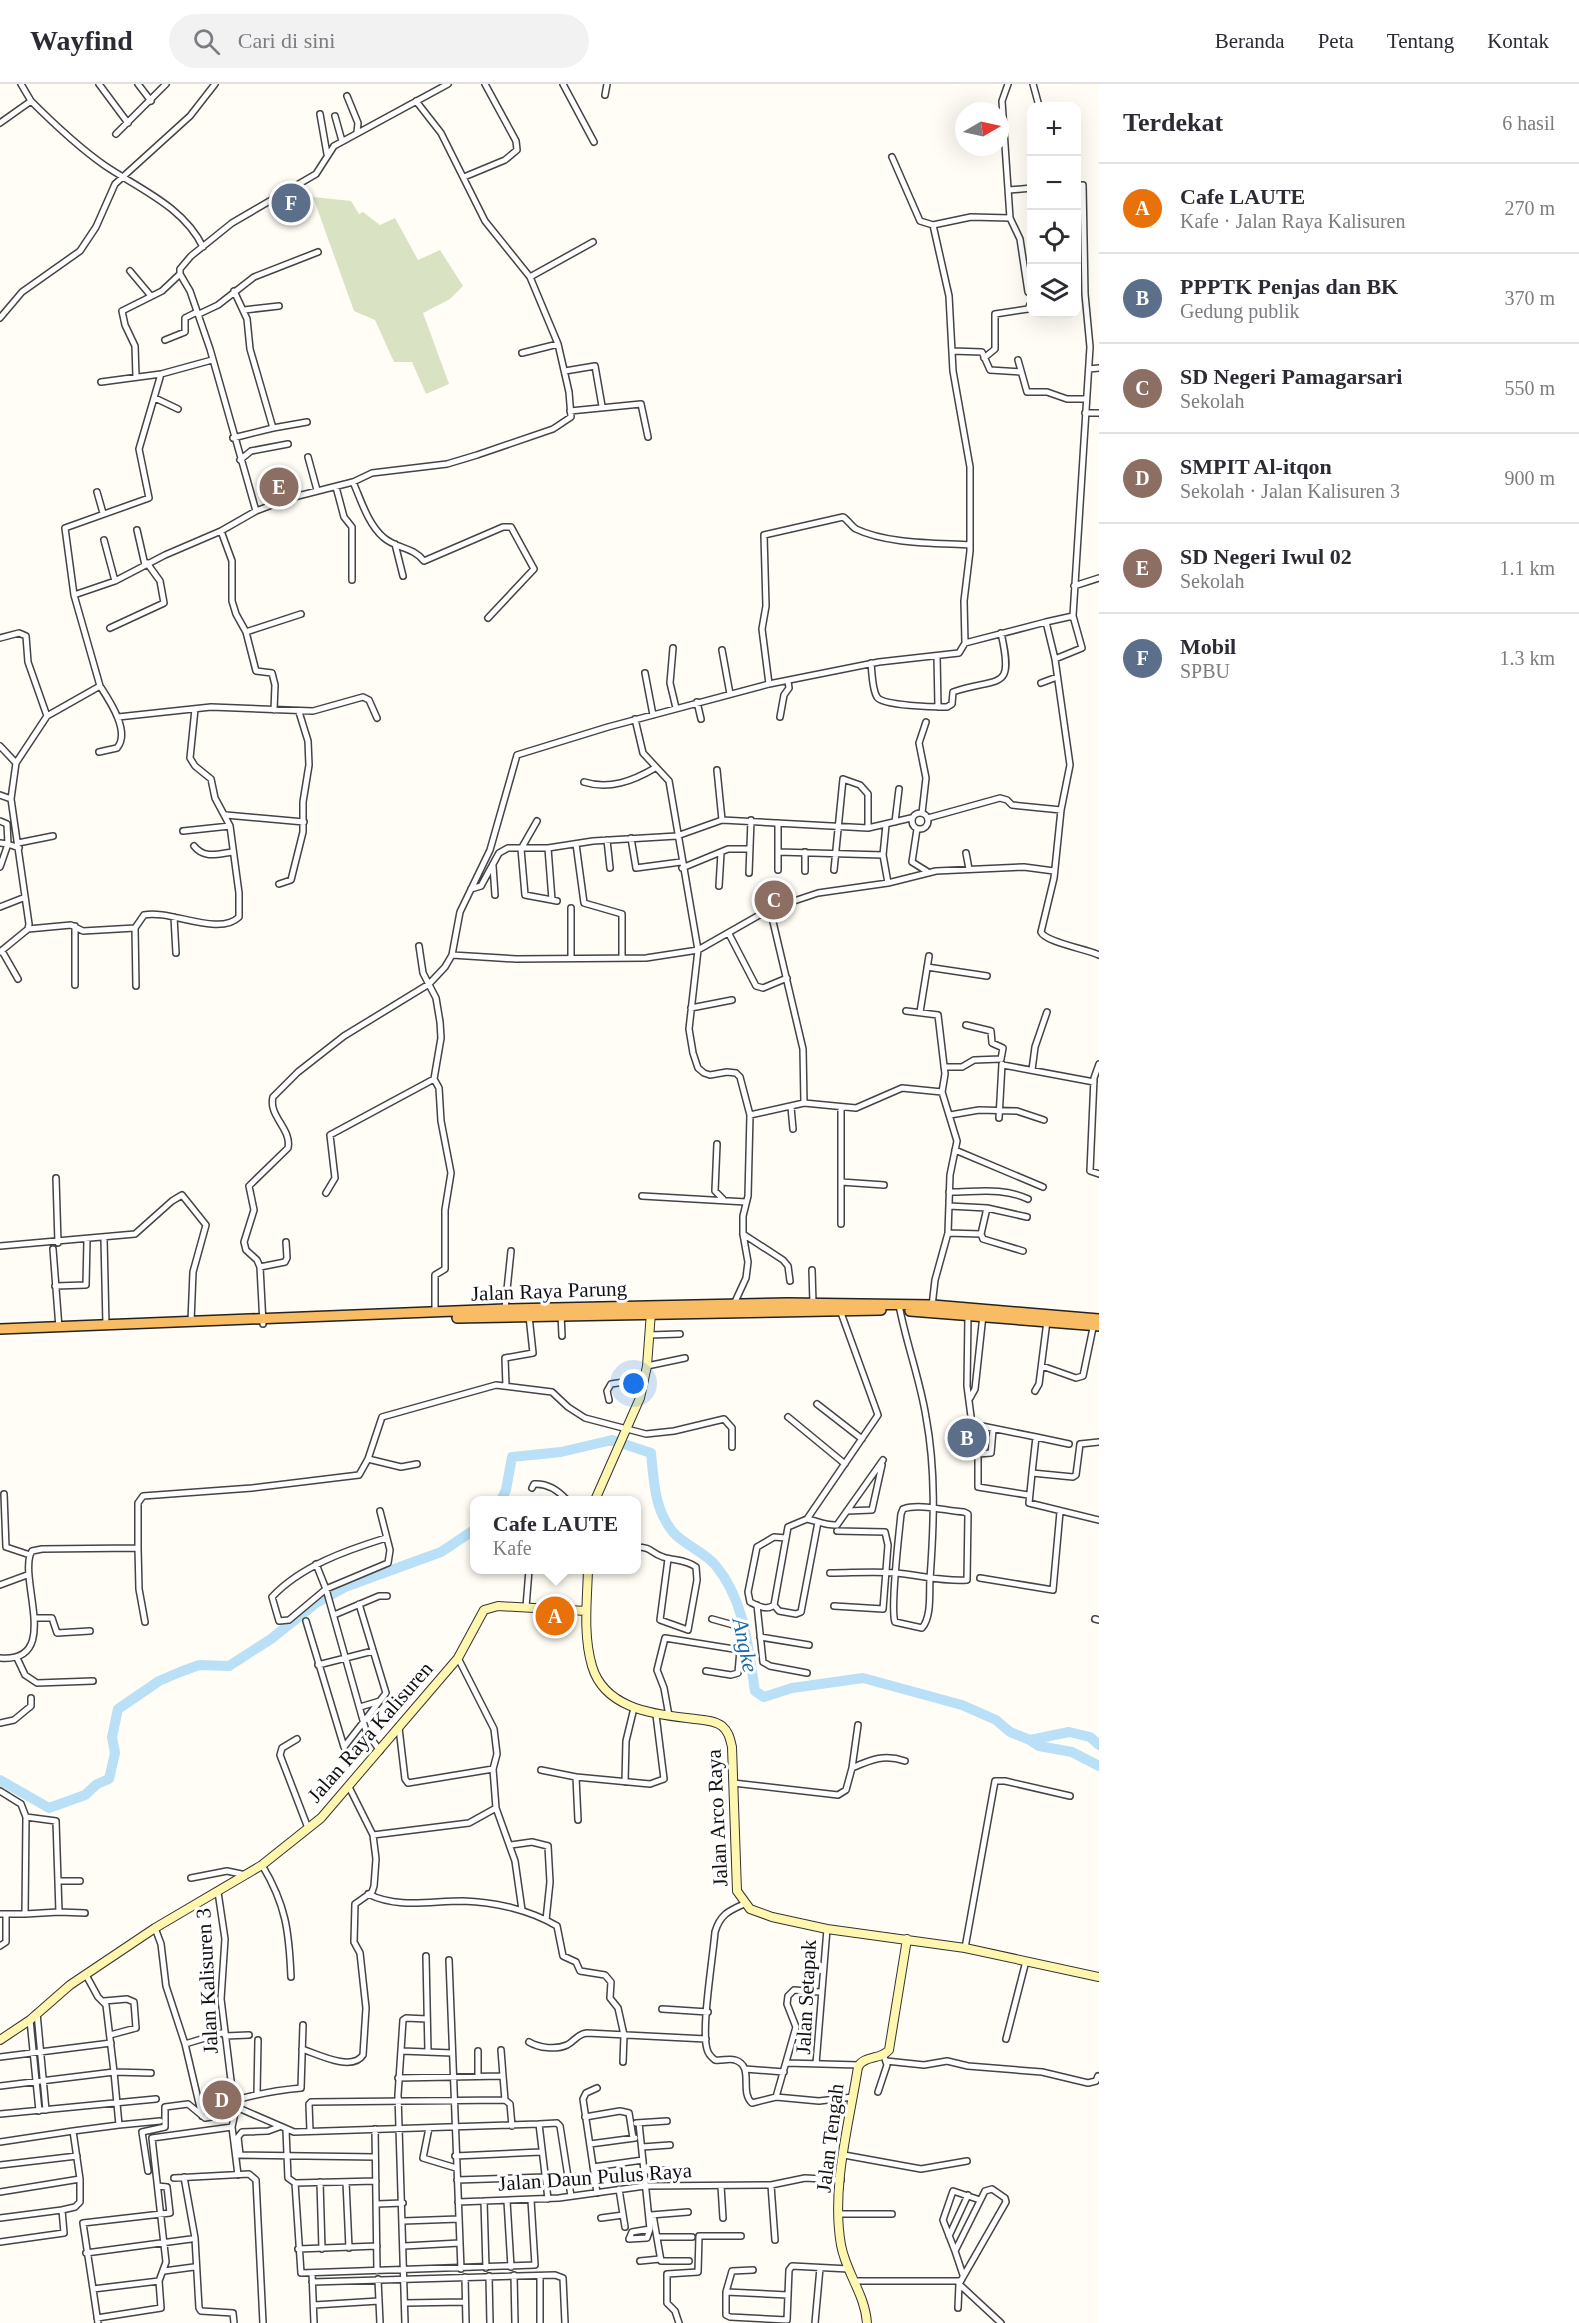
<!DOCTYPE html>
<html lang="id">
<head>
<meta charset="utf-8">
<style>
	body { margin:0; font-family:Georgia,serif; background:#f2f2f3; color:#2b2b33 }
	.controls { position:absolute; right:18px; top:18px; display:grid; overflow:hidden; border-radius:12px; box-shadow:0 6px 24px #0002 }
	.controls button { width:54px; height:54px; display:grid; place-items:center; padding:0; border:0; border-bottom:2px solid #e1e1e2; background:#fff; color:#2b2b33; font:30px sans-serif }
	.compass { position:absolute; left:955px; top:18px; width:54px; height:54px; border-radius:50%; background:#fff; box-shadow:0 6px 24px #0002; rotate:81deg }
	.you { position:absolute; left:634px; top:1300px; width:21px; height:21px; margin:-15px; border:4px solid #fff; border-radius:50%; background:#1a73e8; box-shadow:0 0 0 9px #1a73e833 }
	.badge { display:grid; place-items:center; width:39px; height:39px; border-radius:50%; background:#d93025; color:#fff; font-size:20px; font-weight:700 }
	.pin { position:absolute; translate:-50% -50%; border:3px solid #fff; box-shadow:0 2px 6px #0006 }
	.popup { position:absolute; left:470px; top:1412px; width:171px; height:78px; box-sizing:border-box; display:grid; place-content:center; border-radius:12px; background:#fff; filter:drop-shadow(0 2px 4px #0005); font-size:20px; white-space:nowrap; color:#7c7c81 }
	.popup b { font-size:22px; color:#2b2b33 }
	.popup::after { content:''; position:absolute; left:50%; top:100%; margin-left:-12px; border:12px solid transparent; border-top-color:#fff }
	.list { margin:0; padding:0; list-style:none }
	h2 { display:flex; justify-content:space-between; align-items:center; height:78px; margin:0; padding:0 24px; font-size:26px }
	h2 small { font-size:20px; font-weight:400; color:#7c7c81 }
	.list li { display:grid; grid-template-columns:39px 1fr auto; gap:18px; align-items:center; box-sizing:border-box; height:90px; padding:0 24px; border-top:2px solid #e1e1e2 }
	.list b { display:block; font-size:22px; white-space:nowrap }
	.list p { margin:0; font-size:20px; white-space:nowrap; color:#7c7c81 }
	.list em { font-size:20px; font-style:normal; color:#7c7c81 }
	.icon { flex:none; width:33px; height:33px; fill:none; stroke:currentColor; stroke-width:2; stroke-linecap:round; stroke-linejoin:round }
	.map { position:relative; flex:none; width:1099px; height:2239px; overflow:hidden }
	header { display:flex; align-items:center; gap:36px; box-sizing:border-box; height:84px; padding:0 30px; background:#fff; border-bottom:2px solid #e1e1e2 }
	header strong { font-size:28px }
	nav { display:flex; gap:33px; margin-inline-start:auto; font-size:21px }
	.search { width:420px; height:54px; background:#f2f2f3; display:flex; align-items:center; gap:15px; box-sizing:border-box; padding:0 21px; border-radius:33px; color:#7c7c81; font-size:22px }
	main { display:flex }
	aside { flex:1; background:#fff }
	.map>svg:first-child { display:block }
	.cemetery { fill:#d9e3c4 }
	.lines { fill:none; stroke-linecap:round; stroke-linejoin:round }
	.river { stroke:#b9e0f7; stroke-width:10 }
	.minor-casing { stroke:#444; stroke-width:8 }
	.secondary-casing { stroke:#333; stroke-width:10 }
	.trunk-casing { stroke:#222; stroke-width:12 }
	.minor { stroke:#fff; stroke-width:5 }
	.secondary { stroke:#fff6b0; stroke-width:8 }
	.trunk { stroke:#f7bc64; stroke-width:9 }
	.labels { text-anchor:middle; stroke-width:6; stroke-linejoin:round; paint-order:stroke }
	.street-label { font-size:21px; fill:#111; stroke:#fff }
	.water-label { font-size:22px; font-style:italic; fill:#1768a6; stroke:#fff }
</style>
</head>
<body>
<header>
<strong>Wayfind</strong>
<div class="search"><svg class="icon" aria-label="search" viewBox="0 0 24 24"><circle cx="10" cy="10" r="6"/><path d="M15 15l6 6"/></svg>Cari di sini</div>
<nav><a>Beranda</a><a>Peta</a><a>Tentang</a><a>Kontak</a></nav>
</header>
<main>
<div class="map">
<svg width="1099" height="2239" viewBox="0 0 1099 2239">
	<rect width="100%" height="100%" fill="#fffdf5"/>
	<path class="cemetery" d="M313,113L351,117L359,130L363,128L380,141L395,134L418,176L440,166L463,202L450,215L423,229L449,300L426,310L412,278H394L375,236L354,227Z"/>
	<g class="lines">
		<path class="river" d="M501,1416L506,1406L512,1373L561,1368L612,1356L651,1369C654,1397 654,1425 673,1448C684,1461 705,1468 716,1482C745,1517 748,1564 755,1607L764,1613L792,1604L863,1594L962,1621L996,1636L1010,1648L1030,1656L1069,1648L1090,1653L1099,1661
			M1030,1656L1039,1662L1072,1668L1099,1682
			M0,1696L49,1724L85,1711L97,1700L109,1695L115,1669L112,1653L118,1625L159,1597L180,1588L199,1581L229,1582L271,1555L316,1519L345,1503L441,1468L474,1446"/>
		<g class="minor-casing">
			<path id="minor" d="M21,0L31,17
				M99,0L128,39
				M138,0L151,17
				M563,0L594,58
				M1008,0L1002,17L1010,134L1020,155L1028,208L1032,211
				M1033,0L1039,22
				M605,11L607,0
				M347,12L358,39L357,48
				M320,30L327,70
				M335,32L342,57
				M0,39L31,17C54,40 77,62 104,81C139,105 183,122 203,163
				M116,50L166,0
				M892,73L920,137L933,141L971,133L1010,134
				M464,93L505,76L517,66L516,57L485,0
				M1076,101H1083L1085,210L1090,263L1073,532L1046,538L1055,575L1070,681L1061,726L1054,794L1041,848C1045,858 1086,865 1099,871
				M1009,106L1032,104
				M933,141L949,212L953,287L970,383V467L964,517L965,559
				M130,187L151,212
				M530,193L593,158
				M234,207L247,235L250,265L273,344L307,338
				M244,226L279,222
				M199,230L218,221L254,193L318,168
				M0,234L22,208L80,167L96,143L115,100L190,32L215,0
				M165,256L185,248V234L197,228
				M952,267L982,268L990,286L1021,288
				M522,269L558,260
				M984,274L995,265V230L1028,225L1032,216
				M1018,276L1027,308H1047L1067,315H1086
				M1089,285L1099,284
				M565,287L595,282L602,322
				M136,292L135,262L125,241L122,227L162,207L180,190
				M101,298L161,290L212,276
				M155,314L178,325
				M570,327L641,320L648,353
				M1085,329H1099
				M233,354L273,344
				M308,373L317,406
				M240,376L251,367L288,360
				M353,398C361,416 368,440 383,453C396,465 412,462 424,477L503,443H511L534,485L488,534
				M336,403L344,433L352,443V496
				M97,408L103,429
				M256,427L290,414L353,398L372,389L447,380L477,371L553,345L571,333L569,308L558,260L530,193L485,137L441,49L416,17
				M137,446L145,481
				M221,447L232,477V517L236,530L246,548L256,587L272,589L275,601L274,626
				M104,456L115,497
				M395,460L403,492
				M1074,502L1099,494
				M74,511L65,444L149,414L139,365L161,290
				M110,544L164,519L160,497L147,479
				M246,548L301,530
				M0,554L19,549L26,552L28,578L47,632
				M673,564L670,599L676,624
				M722,566L730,610
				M937,572L938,623
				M1055,575L1082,564L1073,532
				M871,579C872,588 872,605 877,613C883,622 935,623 947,623L952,620L953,608C998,592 1015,610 1001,549
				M645,589L653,631
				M1041,599L1057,593
				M769,600L762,545L766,522L764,451L843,433C848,436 851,442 856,445C887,460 936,459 970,461
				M697,618L701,635
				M118,633L211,623L313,627L363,613L369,616L377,634
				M780,633L784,611L789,604L788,597
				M635,635L643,669L669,697L698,866L689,945L693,969L698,984L704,989L710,991L727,988L736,989L740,993L750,1031L748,1112L743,1132V1150L748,1178L746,1194L734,1220
				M0,662L16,679
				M99,668L117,664C131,648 109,616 100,602
				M717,686L722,736
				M584,698C609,706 633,697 655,684
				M0,711L11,715
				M912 737a8 8 0 1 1 16 0a8 8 0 1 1-16 0Z
				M922,729L926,694L919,659L926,638
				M226,731L304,738
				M928,734L1000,714L1007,716L1012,721L1061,726
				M0,737L7,740L8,760L19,764
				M537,737L521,765L525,811L552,816
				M895,738L899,705
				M886,741L883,771L888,799
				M917,745L912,778L928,788
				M183,747L230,742
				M631,754L636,784L681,778
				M607,756L610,784
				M0,759L8,760L0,783
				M18,759L53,752
				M576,760L584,819L622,830V874
				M194,762C204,775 218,770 232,768
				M548,764L552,816L557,817
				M778,768L883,771
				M966,769L969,785
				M493,782L495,811
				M682,784L728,765H748
				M778,786V739
				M834,786L843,695L860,701L868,710V744
				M805,787V768
				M749,789L751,736
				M279,800L291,796L303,748V718L309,681L308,657L299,628
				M719,802L721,769
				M471,805L481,802L499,769L508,764H548L593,757L677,752L722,736L868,744L911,734
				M0,823L23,814L25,815
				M571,824V874
				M770,825L803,965L804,1019
				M174,833L176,869
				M75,842V901
				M135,844L136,902
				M28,845L71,841L83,847L135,844L144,831C169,825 219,853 239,833V809L230,742L215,714L211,695L195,682L190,674L195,625
				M729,850L756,902L763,904L787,894
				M2,867L18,895
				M0,868L28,845L29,840L11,715L16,679L47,632L100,602L74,511L115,497L165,471L221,447L256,427L210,265L190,207L180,190V185L191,172L232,139L316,90L334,62L448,0
				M452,871L516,875L646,874L698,866L770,825L818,809L888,799L936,787L1024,783L1054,787
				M927,883L987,892
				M691,924L732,916
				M906,927L938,931L945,990L942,1008
				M920,928L929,872
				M1099,980L1094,994L1090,1087L1099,1090
				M1003,981L1094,998
				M944,983H962L974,976L1001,975L1003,964L992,959L991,947L966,941
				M1032,986L1035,963L1047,928
				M434,995L439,1004L441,1037L451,1089L445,1126V1185L435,1191V1229
				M791,1023L793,1045
				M841,1023V1140
				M750,1031L804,1019L856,1024L902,1004L942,1008L957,1057L950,1091L948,1149L935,1196L932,1222
				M950,1031L979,1026L1017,1027L1044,1036
				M999,1034L1002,980
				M717,1060L715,1107L723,1115
				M955,1066L1043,1103
				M56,1094L58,1159
				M841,1098L884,1101
				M949,1108C978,1108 1002,1103 1028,1115
				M326,1109L335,1094L330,1051L434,995L441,954L440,938L436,914L423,889L419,862
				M642,1112L746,1118
				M949,1122L987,1124L1027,1133
				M987,1124L981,1150L983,1155L1023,1167
				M948,1149L981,1150
				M743,1150L783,1176L788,1182L790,1197
				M104,1155L106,1241
				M0,1162L135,1150L172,1117L182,1111L206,1141L193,1188L191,1237
				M53,1165L59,1244
				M260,1183L285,1178L287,1174L286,1158
				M812,1186L813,1219
				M55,1202L86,1201L87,1156
				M505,1225L511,1167
				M561,1230L562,1252
				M968,1232L967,1302L972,1340L1036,1353L1032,1389L1073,1393L1076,1391L1080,1360L1099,1358
				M263,1240L260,1183L257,1176L246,1166L244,1158L254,1126L249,1102L288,1064C292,1045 268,1032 273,1013L298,988L344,952L429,900L445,883L452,871L460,828L490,766L517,671L608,643L769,600L879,578L959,569L965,559L1046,538
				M649,1251L680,1250
				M647,1282L685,1274
				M1042,1282L1076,1294L1083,1292L1094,1239
				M506,1302L505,1274L533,1269L529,1232
				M1035,1307L1039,1300L1047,1237
				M970,1314L975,1305L983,1231
				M609,1316L607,1307L611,1300L644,1295
				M817,1320L862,1355
				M788,1333L845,1380
				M993,1346L991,1369L978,1370V1403L1028,1411
				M1036,1353L1069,1360
				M368,1375L401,1383L417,1380
				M1032,1389L1029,1419L1099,1436
				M532,1404L534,1400C548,1399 558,1406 567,1416
				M380,1427L390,1466L388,1479L326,1505L289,1536L279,1537L272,1513C301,1482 347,1466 386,1454
				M847,1427L872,1426L882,1381
				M807,1435L878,1331L840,1226
				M818,1438L801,1528L796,1530L779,1527L774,1521L788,1443L807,1435C817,1437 827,1442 837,1441L883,1376
				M636,1463C653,1463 650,1469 663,1473C675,1477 685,1475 696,1483L697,1496L688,1546L660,1536L668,1475
				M138,1464L139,1505L145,1538
				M30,1471L32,1467L42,1465L138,1464V1419L143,1412L252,1404L359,1391L368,1375L382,1333L496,1301L552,1308L568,1323L585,1334L646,1350L674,1347L724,1335L732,1344V1363
				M316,1480L326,1505L366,1647L380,1667
				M830,1489C852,1489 874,1487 896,1489C920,1491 944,1498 967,1496L968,1430L964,1428C946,1427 920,1419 903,1425L901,1430C899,1450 890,1525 895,1538L922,1544C932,1532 929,1509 930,1495C934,1440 936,1387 926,1333C920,1295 906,1259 899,1221
				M980,1494L1053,1506L1060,1428
				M0,1501L27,1491
				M757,1521L763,1578L770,1582L807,1589
				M774,1521C767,1527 758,1522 750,1518L748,1508L757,1463L774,1453L786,1454
				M834,1522L883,1525L888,1461L885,1448L837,1447
				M526,1523L529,1486
				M334,1531L379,1512H387
				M35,1534H52L57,1549L90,1547
				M712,1535L737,1542L740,1566
				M1095,1535L1099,1536
				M306,1537L344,1663L386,1609L359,1520
				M760,1553L809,1561
				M0,1574C60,1579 21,1502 30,1471L6,1463L4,1410
				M17,1574L25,1591L37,1599L93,1597
				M458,1574L494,1645L497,1670L493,1685L496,1724L515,1777L522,1826
				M318,1581L373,1567
				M360,1623L380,1617
				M669,1632L664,1604L657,1586L665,1554L740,1566L738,1589L731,1591L706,1587
				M0,1639L14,1636L31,1622V1614
				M399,1644L405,1695L408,1699L493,1685
				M297,1655L282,1664L280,1671L308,1744
				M852,1684L858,1641
				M541,1686L576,1693
				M625,1698L626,1657L634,1624
				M733,1699L838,1711L846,1706L852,1684C872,1675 885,1670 905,1677
				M0,1707L21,1720L26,1733
				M578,1736L576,1693L650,1700L664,1695L656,1631
				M373,1751L469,1739L496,1724
				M511,1761L532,1758L548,1762L550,1798L546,1836
				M262,1781C286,1821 289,1847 291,1893
				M191,1794L227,1787L246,1791
				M58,1797H80
				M218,1808L225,1855L221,1915L235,2029L232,2043L238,2091
				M368,1810C399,1825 430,1817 463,1817C495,1818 530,1826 557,1842L563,1872L576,1878L580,1887L605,1891L611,1898L610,1914L618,1924L624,1951L623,1978
				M744,1820C728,1827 720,1831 715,1848C713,1873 701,1945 707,1965C708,1970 711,1973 715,1976C722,1977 729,1974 735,1976C755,1982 739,2008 752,2019L776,2013L819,2017L853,2013
				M0,1830H25L26,1733L56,1737L59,1828L85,1829
				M25,1830L59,1828
				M155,1844L161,1860L166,1902L185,1960L202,2032
				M0,1862L6,1858V1830
				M965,1864L995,1697H1005L1070,1712
				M426,1872L428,1968
				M449,1876L461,2185
				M104,1917L127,1915L134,1918L136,1944L110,1951
				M662,1925L708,1928
				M37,1929L46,2026
				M30,1936L39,2027
				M225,1952L249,1951
				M1006,1955L1026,1877
				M529,1958C539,1964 556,1966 567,1961C575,1957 577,1950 587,1949L706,1955
				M185,1960L225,1948
				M302,1965C317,1970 352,1988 363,1971L366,1924L360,1869L354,1858L355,1820L372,1808L374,1802L376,1775L373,1751L349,1703
				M501,1966L503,1992
				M402,1967L452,1969
				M478,1967V1992
				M0,1973L111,1959
				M886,1977L924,1981L947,1977L968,1982L1042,1988L1088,1999L1096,1997L1098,1992
				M786,1979L859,1981
				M816,1980L827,1845
				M745,1985L784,1988
				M398,1994L503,1992L505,2016L510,2020L512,2042
				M0,2002L114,1988L106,1921L98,1913L86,1891
				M597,2004L586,2009L583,2015L597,2109
				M878,2008L887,1981L885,1975
				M257,2010L258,1956
				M776,2013L796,1943L787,1920L788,1912L794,1906L820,1908
				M233,2017C256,2010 278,2006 301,2004L303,1941
				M234,2022L294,2048L539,2040L548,2115
				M0,2030L156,2015
				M585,2033L620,2027L629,2029L633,2054
				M636,2039L667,2037
				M639,2039L650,2145L647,2154L629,2155L632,2148L650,2145
				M539,2040L557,2039L560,2042L571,2112
				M119,2041L160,2037
				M279,2043L268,2047L242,2048L238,2053L240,2071L375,2073
				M429,2044L423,2074L456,2084
				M375,2045L377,2187
				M286,2046L288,2094L295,2099L301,2189L535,2181L531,2116
				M310,2047L309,2020L311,2018L505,2016
				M0,2058L73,2047
				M590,2060L635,2054
				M642,2063L670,2061
				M844,2071L921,2085L967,2077
				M455,2072L541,2068
				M0,2081L77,2072
				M593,2083L643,2076
				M148,2087L142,2048L165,2043V2023L188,2020L205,2034L235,2029
				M645,2087L671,2086
				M184,2093L195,2154L199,2224L201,2227L233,2229L234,2239
				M174,2094L249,2090L256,2096L263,2239
				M457,2096L545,2093
				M320,2098L322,2165
				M346,2098L349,2164
				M295,2099L376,2097
				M771,2101L775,2156
				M721,2102L723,2134
				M619,2105L625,2143
				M0,2108L80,2095
				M484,2117L486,2184
				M507,2117L511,2183
				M458,2118L559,2114L645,2102L771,2101L805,2094L841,2096
				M377,2120L403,2119
				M840,2130H892
				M651,2131L688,2128
				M653,2131L661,2177H689
				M0,2134L62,2126
				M601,2134L623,2131
				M403,2137L459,2135
				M949,2152L968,2111
				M659,2153H692
				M0,2158L64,2149L62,2126L75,2123L80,2118V2095L73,2047L119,2041L114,1988L151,1989
				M404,2162L460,2159
				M298,2165L377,2162
				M955,2167L943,2136L953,2107L980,2116
				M86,2169L191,2155
				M640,2177L660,2175
				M753,2186L732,2187L726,2208V2231L730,2233L787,2236L789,2186L792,2182L849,2185
				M164,2187L194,2183
				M312,2189L314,2239
				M514,2191L515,2239
				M963,2191L955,2167L985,2107L992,2105L1005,2114L1006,2118L959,2200L1001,2239
				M489,2192L490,2239
				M540,2192V2239
				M465,2193L466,2239
				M378,2195L380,2239
				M856,2197H959
				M312,2198L555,2191L563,2194L565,2239
				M93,2205L83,2139L170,2129L167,2103L158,2102
				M726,2208L788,2211
				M405,2219L465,2218
				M314,2221L379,2217
				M958,2224L959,2200
				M97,2234L161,2224L159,2197L166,2178L152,2054L232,2043
				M98,2239L93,2205L159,2197
				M405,2239L398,2011L403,1936L406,1934L427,1935
				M679,2239L675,2227L667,2219V2190L698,2188L699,2152H741
				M815,2239L820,2184"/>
		</g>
		<g class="secondary-casing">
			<path id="secondary" d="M595,1416L640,1314L647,1282L651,1228
				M588,1486C587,1518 583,1551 592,1582C604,1623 650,1630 687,1634C698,1636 713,1635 722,1642C729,1648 730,1655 732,1663L737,1807L750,1825L772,1833L827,1845L965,1864L1099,1893
				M0,1956L30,1936L70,1901L155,1844L262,1781L321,1734L458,1574L484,1526L498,1522L586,1527
				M867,2239C865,2210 846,2189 841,2161C831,2104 849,2040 858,1983C864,1971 881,1976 889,1966L907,1855"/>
		</g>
		<g class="trunk-casing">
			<path id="trunk" d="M910,1227L1099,1242
				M457,1234L881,1226
				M0,1245L505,1225L788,1219L933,1221L1099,1235"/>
		</g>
		<use href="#minor" class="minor"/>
		<use href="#secondary" class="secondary"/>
		<use href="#trunk" class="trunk"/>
	</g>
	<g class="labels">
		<g class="street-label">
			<text transform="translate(549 1207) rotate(-2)" y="7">Jalan Raya Parung</text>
			<text transform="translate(370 1648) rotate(-49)" y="7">Jalan Raya Kalisuren</text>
			<text transform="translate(717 1734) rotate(-93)" y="7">Jalan Arco Raya</text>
			<text transform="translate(207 1897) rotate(-93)" y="7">Jalan Kalisuren 3</text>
			<text transform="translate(806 1913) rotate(-87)" y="7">Jalan Setapak</text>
			<text transform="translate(830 2054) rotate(-83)" y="7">Jalan Tengah</text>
			<text transform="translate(595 2093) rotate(-4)" y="7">Jalan Daun Pulus Raya</text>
		</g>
		<g class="water-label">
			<text transform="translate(746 1561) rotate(78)" y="8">Angke</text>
		</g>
	</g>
</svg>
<div class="controls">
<button>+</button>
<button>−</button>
<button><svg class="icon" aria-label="locate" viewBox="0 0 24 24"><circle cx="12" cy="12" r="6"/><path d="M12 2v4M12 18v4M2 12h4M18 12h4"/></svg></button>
<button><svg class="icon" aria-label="layers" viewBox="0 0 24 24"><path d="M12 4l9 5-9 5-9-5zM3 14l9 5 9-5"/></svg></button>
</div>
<svg class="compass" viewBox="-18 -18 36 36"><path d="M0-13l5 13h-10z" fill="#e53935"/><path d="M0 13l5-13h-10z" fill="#7c7c81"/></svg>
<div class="you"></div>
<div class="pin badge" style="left:555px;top:1532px;background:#e8710a">A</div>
<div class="popup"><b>Cafe LAUTE</b>Kafe</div>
<div class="pin badge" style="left:967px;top:1354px;background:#5c6f8a">B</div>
<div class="pin badge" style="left:774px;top:816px;background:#8d6e63">C</div>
<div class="pin badge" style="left:222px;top:2016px;background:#8d6e63">D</div>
<div class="pin badge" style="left:279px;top:403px;background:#8d6e63">E</div>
<div class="pin badge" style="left:291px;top:119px;background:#5c6f8a">F</div>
</div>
<aside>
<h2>Terdekat<small>6 hasil</small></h2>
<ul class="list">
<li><span class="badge" style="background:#e8710a">A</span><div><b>Cafe LAUTE</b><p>Kafe · Jalan Raya Kalisuren</p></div><em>270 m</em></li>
<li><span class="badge" style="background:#5c6f8a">B</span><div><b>PPPTK Penjas dan BK</b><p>Gedung publik</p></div><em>370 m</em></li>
<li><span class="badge" style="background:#8d6e63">C</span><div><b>SD Negeri Pamagarsari</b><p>Sekolah</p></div><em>550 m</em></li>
<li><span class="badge" style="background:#8d6e63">D</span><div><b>SMPIT Al-itqon</b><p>Sekolah · Jalan Kalisuren 3</p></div><em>900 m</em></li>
<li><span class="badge" style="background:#8d6e63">E</span><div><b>SD Negeri Iwul 02</b><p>Sekolah</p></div><em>1.1 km</em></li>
<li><span class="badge" style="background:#5c6f8a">F</span><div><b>Mobil</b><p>SPBU</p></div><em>1.3 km</em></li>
</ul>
</aside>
</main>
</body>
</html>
